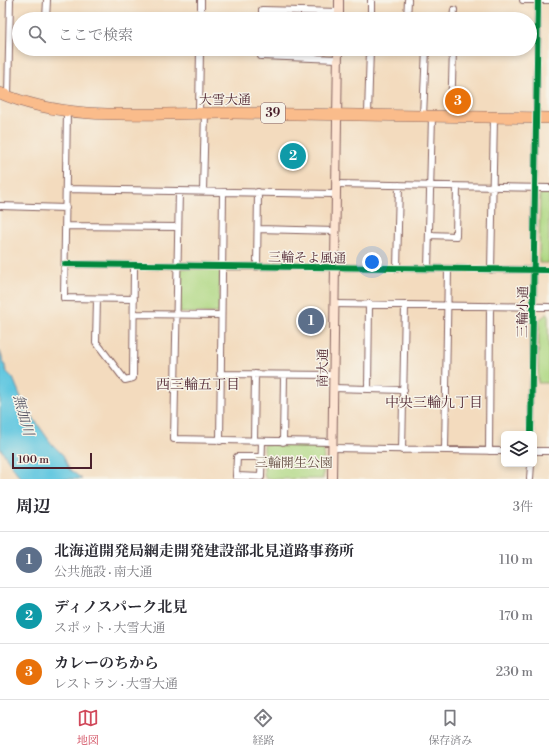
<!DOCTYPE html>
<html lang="ja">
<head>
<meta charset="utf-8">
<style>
	body { margin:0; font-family:"Libre Bodoni","Noto Serif JP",serif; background:#f2f2f3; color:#2b2b33 }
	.controls { position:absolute; right:12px; bottom:12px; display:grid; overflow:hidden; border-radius:6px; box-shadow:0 2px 6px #0003 }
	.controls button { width:36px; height:36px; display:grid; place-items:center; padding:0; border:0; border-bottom:1px solid #e1e1e2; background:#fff; color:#2b2b33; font:20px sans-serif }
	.scale { position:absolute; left:12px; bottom:10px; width:80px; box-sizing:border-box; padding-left:4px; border:2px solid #4a1f2b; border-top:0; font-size:11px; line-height:14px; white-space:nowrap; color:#4a1f2b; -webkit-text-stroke:3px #f7f3e8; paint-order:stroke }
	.you { position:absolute; left:372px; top:262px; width:14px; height:14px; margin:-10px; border:3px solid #fff; border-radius:50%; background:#1a73e8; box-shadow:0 0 0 6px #1a73e833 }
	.badge { display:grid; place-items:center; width:26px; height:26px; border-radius:50%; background:#d1495b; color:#fff; font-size:13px; font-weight:700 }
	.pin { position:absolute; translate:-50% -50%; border:2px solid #fff; box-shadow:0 1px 4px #0006 }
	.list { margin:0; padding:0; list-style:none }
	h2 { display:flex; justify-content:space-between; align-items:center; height:52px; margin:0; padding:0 16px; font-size:17px }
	h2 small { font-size:13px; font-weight:400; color:#7c7c81 }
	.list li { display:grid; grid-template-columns:26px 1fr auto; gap:12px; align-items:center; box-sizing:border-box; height:56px; padding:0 16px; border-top:1px solid #e1e1e2 }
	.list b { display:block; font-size:15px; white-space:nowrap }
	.list p { margin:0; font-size:13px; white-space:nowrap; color:#7c7c81 }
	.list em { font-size:13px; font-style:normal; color:#7c7c81 }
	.icon { flex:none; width:22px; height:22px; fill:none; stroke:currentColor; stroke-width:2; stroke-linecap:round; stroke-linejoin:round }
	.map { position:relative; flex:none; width:549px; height:479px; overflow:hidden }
	.search { position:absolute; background:#fff; box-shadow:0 2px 6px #0003; left:12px; right:12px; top:12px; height:44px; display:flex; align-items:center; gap:10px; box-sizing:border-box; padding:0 14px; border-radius:22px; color:#7c7c81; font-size:15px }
	.sheet { height:220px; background:#fff }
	nav { display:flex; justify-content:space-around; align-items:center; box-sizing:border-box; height:56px; border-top:1px solid #e1e1e2; background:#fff; font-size:11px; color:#7c7c81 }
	nav a { display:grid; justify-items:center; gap:2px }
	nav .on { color:#d1495b }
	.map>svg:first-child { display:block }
	.green { fill:#afd883; stroke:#7c7c57 }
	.water { fill:#62c7e0; stroke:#567386 }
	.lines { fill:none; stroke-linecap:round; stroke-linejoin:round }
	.street-casing { stroke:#85615e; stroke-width:8 }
	.secondary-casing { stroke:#85615e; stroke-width:10 }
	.highway-casing { stroke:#85615e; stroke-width:12 }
	.street { stroke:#fff; stroke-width:6 }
	.secondary { stroke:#fde4d1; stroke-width:8 }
	.highway { stroke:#fabc8b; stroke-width:11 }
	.cycleway-casing { stroke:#f7f3e8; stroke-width:8 }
	.cycleway { stroke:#00873e; stroke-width:6 }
	.labels { text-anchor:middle; stroke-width:3; stroke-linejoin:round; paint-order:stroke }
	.shield { fill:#f7f3e8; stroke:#7e5f64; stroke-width:1 }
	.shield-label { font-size:12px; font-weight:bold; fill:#4a1f2b }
	.street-label { font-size:13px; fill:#4a1f2b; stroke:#f7f3e8 }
	.park-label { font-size:13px; fill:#634d41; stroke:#f7f3e8 }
	.neighbourhood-label { font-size:14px; fill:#4a1f2b; stroke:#f7f3e8 }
	.water-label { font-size:14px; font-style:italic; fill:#515161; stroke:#f7f3e8 }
</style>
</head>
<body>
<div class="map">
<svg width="549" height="479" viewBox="0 0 549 479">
	<rect width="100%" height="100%" fill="#f7f3e8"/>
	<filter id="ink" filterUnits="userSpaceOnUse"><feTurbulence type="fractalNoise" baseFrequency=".025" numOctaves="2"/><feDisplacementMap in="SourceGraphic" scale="8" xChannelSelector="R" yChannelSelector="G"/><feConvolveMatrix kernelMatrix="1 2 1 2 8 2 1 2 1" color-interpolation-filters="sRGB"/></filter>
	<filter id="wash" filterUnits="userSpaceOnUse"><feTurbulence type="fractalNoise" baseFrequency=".012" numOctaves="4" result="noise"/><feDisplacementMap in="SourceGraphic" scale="16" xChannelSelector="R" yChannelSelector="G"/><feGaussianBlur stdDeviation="0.9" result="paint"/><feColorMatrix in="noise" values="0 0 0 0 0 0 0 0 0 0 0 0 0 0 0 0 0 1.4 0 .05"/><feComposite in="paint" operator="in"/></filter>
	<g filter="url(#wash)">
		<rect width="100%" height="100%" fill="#f3dbbe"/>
		<path class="green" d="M540,192H549V263H539Z
			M180,268L220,269L219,313H180Z
			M548,313L549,383H538L539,320Z
			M264,444L324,445L323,479H266L264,475Z"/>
		<path class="water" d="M0,351L7,372L13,378L24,405L51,443L63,455L69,469L82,479H21L0,448Z"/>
	</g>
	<g filter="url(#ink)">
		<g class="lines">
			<g class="street-casing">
				<path id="street" d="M523,0H549
					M46,19L47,0
					M201,19V0
					M262,19V10L339,12
					M371,19V0
					M407,19L408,0
					M453,19L454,10
					M261,49V56L338,59
					M8,96L10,0
					M67,111L64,298L134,299
					M199,112L200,49
					M368,114L370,49
					M423,116L426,49
					M451,116L453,49
					M336,184L549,188
					M66,189L335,194
					M179,191L174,439L333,442
					M203,191L205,112
					M0,206L66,208
					M66,226L178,227
					M258,229L335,231
					M429,235L456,236L457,187
					M65,264L549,270
					M257,267L258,192
					M397,269L399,185
					M428,269L432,116
					M491,270L494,117
					M97,299L96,342L125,380L133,378L134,265
					M334,304L549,307
					M134,314L221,315
					M220,374L334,375
					M333,388L404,390
					M368,389L369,304
					M531,434L538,0
					M220,441L223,192
					M254,441L255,374
					M283,442L284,375
					M333,448L504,451
					M402,450L405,305
					M445,450L448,269
					M489,451L490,306
					M534,451H549
					M262,457H237L236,476L261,477L262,441
					M530,479L531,464"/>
			</g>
			<g class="secondary-casing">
				<path id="secondary" d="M339,19V0
					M332,479L338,49"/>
			</g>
			<g class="highway-casing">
				<path id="highway" d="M0,93C71,124 155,112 231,113C337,114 443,117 549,118"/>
			</g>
			<use href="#street" class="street"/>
			<use href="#secondary" class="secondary"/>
			<use href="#highway" class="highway"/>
			<g class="cycleway-casing">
				<path id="cycleway" d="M65,264L549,270
					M531,434L538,0"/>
			</g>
			<use href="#cycleway" class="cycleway"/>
		</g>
	</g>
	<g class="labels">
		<rect class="shield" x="261" y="103" width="24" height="20" rx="3"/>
		<g class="shield-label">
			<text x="273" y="117">39</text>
		</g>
		<g class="street-label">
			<text x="225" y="104">大雪大通</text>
			<text transform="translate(307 257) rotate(1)" y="5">三輪そよ風通</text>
			<text transform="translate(522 312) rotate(-89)" y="5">三輪小通</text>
			<text transform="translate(322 368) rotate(-89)" y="5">南大通</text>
		</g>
		<g class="park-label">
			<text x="294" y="467">三輪開生公園</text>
		</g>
		<g class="neighbourhood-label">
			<text x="198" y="389">西三輪五丁目</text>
			<text x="434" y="407">中央三輪九丁目</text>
		</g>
		<g class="water-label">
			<text transform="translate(24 415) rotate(75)" y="5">無加川</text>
		</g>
	</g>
</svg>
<div class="controls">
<button><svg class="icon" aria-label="layers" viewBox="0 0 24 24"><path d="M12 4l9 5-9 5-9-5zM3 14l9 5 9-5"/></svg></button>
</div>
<div class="scale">100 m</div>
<div class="you"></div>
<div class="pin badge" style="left:311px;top:321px;background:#5c6f8a">1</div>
<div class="pin badge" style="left:293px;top:156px;background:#0f9aa8">2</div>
<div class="pin badge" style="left:458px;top:101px;background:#e8710a">3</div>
<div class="search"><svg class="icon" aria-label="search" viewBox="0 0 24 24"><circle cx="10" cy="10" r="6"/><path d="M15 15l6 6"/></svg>ここで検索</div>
</div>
<section class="sheet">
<h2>周辺<small>3件</small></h2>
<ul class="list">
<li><span class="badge" style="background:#5c6f8a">1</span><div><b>北海道開発局網走開発建設部北見道路事務所</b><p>公共施設 · 南大通</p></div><em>110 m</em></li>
<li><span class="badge" style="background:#0f9aa8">2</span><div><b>ディノスパーク北見</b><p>スポット · 大雪大通</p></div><em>170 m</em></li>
<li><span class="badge" style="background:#e8710a">3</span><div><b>カレーのちから</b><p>レストラン · 大雪大通</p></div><em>230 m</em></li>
</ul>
</section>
<nav>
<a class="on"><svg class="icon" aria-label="map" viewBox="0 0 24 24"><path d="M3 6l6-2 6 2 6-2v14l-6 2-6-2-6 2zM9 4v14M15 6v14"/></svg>地図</a>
<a><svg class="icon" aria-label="directions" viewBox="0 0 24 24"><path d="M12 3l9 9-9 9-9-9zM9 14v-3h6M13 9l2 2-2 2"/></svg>経路</a>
<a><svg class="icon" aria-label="saved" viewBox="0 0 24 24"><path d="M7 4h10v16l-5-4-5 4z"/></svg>保存済み</a>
</nav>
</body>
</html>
